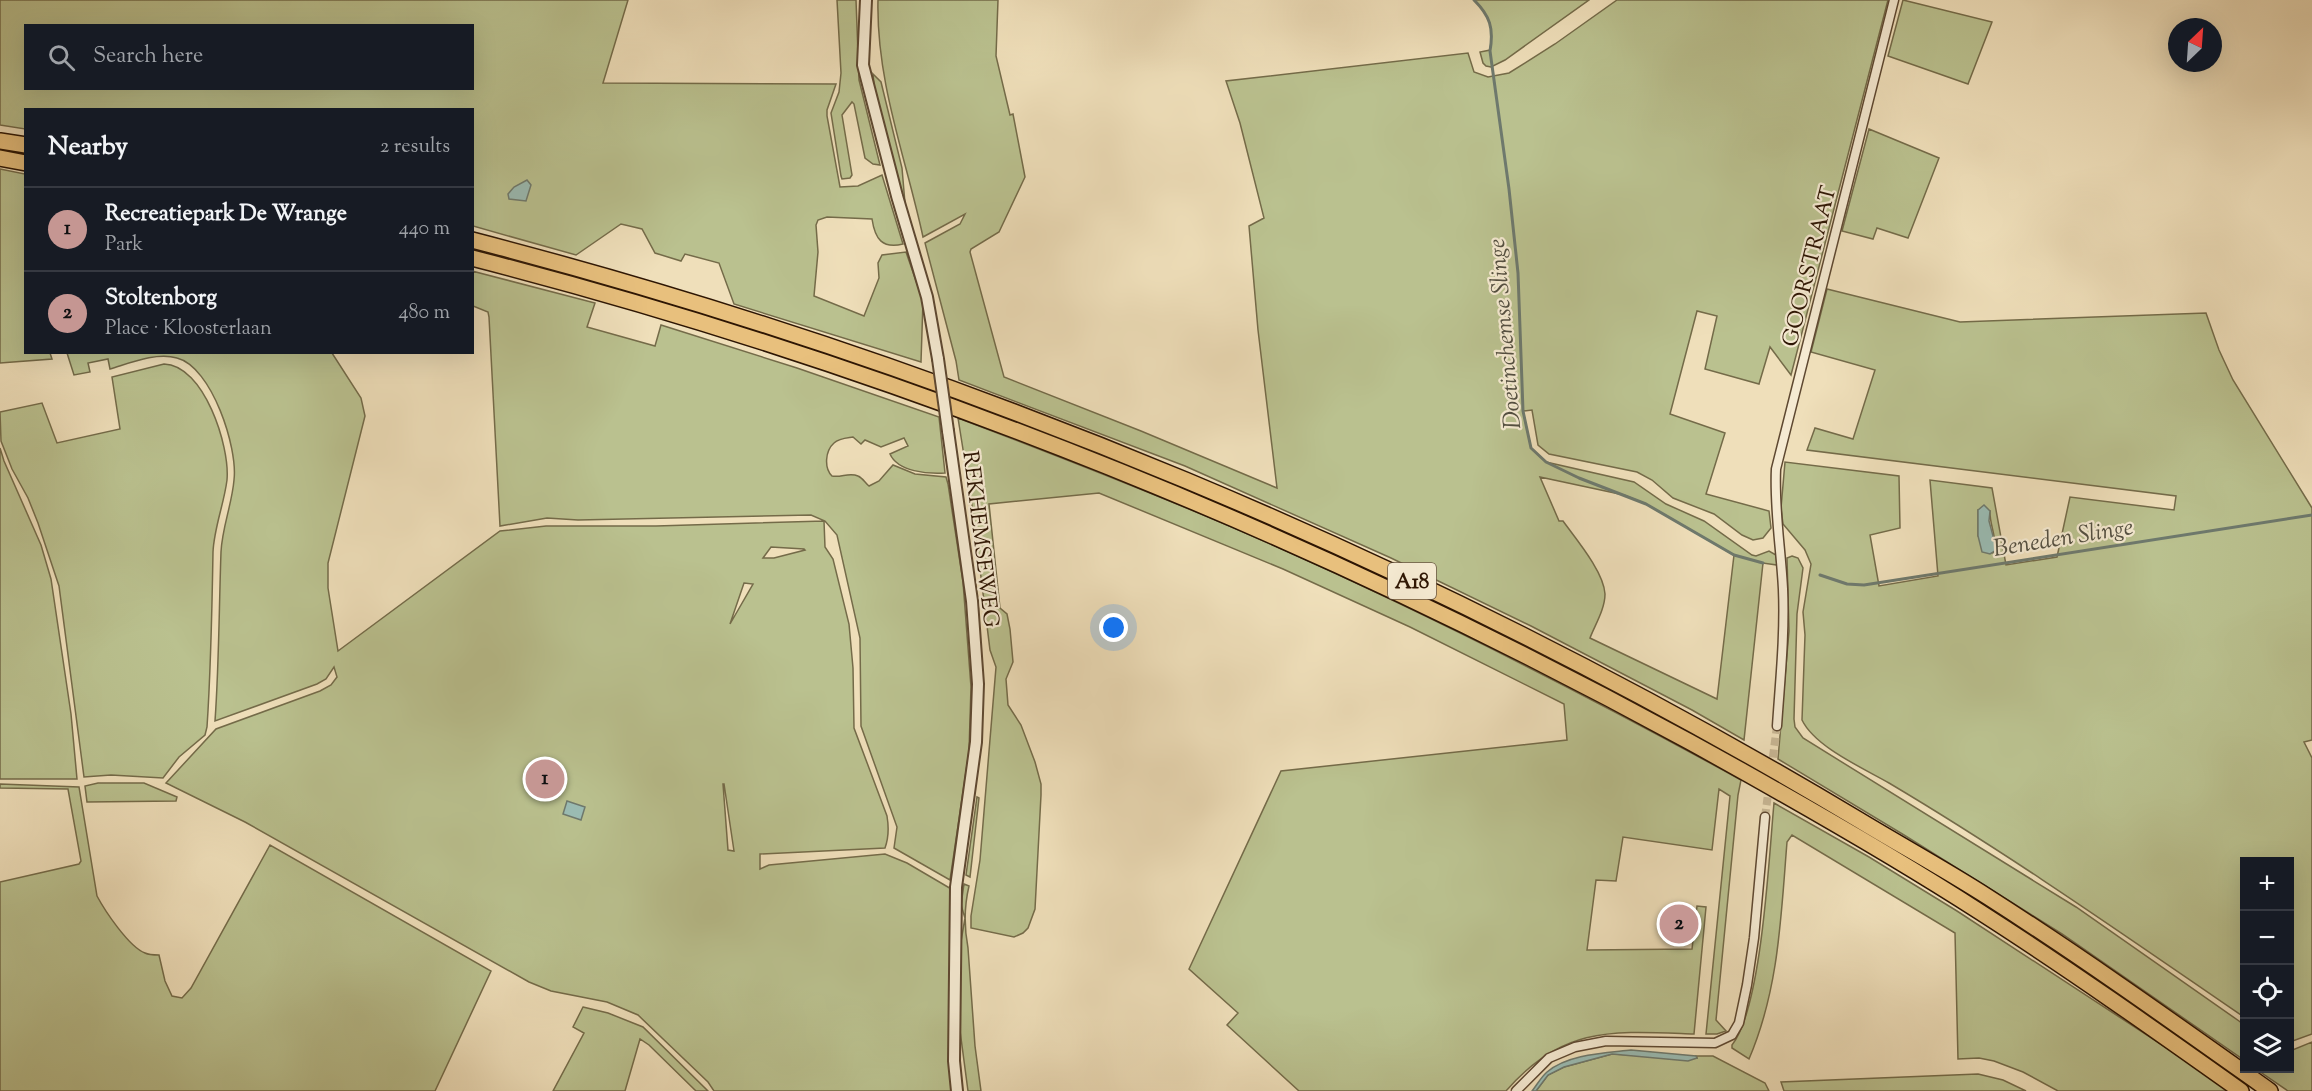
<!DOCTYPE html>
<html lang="en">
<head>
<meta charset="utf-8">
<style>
	body { margin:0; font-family:"Sorts Mill Goudy",serif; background:#20242c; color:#f1f3f6 }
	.controls { position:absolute; right:18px; bottom:18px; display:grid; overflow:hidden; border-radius:0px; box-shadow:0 6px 24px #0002 }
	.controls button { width:54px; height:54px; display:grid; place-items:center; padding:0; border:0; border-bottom:2px solid #363941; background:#171b24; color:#f1f3f6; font:30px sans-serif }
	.compass { position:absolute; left:2168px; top:18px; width:54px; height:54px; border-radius:50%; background:#171b24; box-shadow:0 6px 24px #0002; rotate:25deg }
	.you { position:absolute; left:1114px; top:628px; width:21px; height:21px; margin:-15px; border:4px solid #fff; border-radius:50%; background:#1a73e8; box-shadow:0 0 0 9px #1a73e833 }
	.badge { display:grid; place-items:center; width:39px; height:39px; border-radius:50%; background:#c59692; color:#111; font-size:20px; font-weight:700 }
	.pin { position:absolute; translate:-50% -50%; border:3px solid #fff; box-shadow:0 2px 6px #0006 }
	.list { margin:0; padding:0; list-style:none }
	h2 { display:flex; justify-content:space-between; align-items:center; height:78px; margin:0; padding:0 24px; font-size:26px }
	h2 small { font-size:20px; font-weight:400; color:#9ea1a6 }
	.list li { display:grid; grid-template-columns:39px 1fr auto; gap:18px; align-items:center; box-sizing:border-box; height:84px; padding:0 24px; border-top:2px solid #363941 }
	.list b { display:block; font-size:22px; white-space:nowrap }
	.list p { margin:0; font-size:20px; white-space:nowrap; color:#9ea1a6 }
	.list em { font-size:20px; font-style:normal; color:#9ea1a6 }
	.icon { flex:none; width:33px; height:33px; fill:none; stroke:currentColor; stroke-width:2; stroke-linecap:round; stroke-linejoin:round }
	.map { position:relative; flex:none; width:2312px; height:1091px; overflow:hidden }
	.search { position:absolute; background:#171b24; box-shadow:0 6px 24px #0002; left:24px; top:24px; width:450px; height:66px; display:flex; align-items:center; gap:15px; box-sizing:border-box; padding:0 21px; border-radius:0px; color:#9ea1a6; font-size:22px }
	.panel { position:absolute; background:#171b24; box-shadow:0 6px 24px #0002; left:24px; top:108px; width:450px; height:246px; border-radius:0px }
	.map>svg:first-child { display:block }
	.green { fill:#bac18f; stroke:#746b49; stroke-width:1.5; fill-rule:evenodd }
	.water { fill:#9abcb4; stroke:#6e796d; stroke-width:1.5 }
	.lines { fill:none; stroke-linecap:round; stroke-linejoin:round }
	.stream { stroke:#6e796d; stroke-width:3 }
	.minor-tunnel { stroke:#c8b795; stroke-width:8; stroke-dasharray:8 4; stroke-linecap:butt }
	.minor-casing { stroke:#5e4831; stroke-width:11 }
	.tertiary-casing { stroke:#5e4831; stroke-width:14 }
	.motorway-casing { stroke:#2d1503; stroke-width:18 }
	.minor { stroke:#f5ead2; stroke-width:8 }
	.tertiary { stroke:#f5ead2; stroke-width:10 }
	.motorway { stroke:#e8c07d; stroke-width:15 }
	.tertiary-bridge-casing { stroke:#5e4831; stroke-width:14; stroke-linecap:butt }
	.tertiary-bridge { stroke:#f5ead2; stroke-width:10 }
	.labels { text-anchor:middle; stroke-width:4.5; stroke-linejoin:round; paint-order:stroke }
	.shield { fill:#f5ead2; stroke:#695541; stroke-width:1.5 }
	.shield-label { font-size:21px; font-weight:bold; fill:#2d1503 }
	.street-label { font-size:22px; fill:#2d1503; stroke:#f5ead2 }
	.water-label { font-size:24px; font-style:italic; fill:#534f41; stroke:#f5ead2 }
</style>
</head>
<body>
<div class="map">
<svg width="2312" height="1091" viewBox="0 0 2312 1091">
	<rect width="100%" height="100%" fill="#efdfba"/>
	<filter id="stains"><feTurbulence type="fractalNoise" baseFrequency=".00333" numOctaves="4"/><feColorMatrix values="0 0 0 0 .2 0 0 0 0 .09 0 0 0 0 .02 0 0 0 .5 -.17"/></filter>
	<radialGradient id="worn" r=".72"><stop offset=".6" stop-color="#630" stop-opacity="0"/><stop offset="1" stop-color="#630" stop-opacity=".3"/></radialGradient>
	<path class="green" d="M0,0H628L603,83L836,84L827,110V116L840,187L858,186L882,175L903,244C882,249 875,239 872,219L827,217L818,220L816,225L818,252L814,296L864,316L879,278L878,263L882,255L906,252L923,301L921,362L734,304L719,263L685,254L681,261L655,253L642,229L621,224L576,255L473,226L472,110H26L25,129L0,125ZM26,26H472V88H26Z
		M837,0H856L859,80L880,165L873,164L865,158L854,104L852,102L842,115L852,175L850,178L842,179L841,176L831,113L839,92L841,73Z
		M878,0H998L996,56L1010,115L1013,114L1025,177L999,232L971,249L970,252L1004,377L1141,431L1277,488L1258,330L1249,226L1264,218L1240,123L1226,81L1468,53L1474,72L1488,77L1509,73L1555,44L1617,0H1888L1791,375L1770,347L1759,384L1705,369L1717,316L1697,311L1670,414L1725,433L1706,494L1769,511L1771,528L1763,538L1753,540L1742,535L1714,514L1673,498L1652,480L1637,472L1549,454L1538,445L1532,410L1523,411L1531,448L1546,462L1634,482L1666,504L1704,521L1752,555L1756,556L1769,551L1776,555L1777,565L1763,563L1744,740L1692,710L1531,626L1391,558L1185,466L959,380L956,361L925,243L960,224L965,214L923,237C906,158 876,82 878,0ZM1540,477L1624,495L1646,504L1734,555L1717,699L1590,638C1595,625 1605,609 1605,594C1604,572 1576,539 1563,521H1559Z
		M1474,0H1589L1505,60L1491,67L1486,66L1483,63L1480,52L1490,50C1494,28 1490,16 1474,0Z
		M1903,0L1992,22L1968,84L1888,56Z
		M873,74L881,82L902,168L906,215L876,105Z
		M1869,129L1939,158L1908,238L1877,228L1873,239L1842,231Z
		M0,169L25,174L26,352L50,353L52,359L0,363Z
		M472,271L595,303L587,327L655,346L661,325L797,368L939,417L945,473C928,474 898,472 890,454L908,446L904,438L881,447L865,440L861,444L853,437C846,438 839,438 834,443C825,451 824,468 832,476C841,478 849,472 858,476C863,478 865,483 869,486L879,481L893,465L915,474L946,477L948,484L963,582L971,687L969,751L950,880L894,848L897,827L861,726L860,638L837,535L825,521L811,515L578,520L547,518L500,526L489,317L488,312L473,306Z
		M1827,289L1960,322L2206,313L2219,350L2233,380L2312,508V740L2304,742L2312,758V1034L2290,1042V862H2244V1017C2127,937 2012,856 1889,783C1863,768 1815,747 1802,720L1805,635L1803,612L1811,564L1805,550L1783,524L1781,508L1785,462L1899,476L1900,528L1870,535L1879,586L1938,576L1930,480L1992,488L2006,565L2057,557L2070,497L2174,510L2176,496L1807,450L1815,428L1853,439L1875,370L1811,352ZM1978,510L1990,511C1989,524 1999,542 1993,553L1978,536Z
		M67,353H332L361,398L365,416L328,563V588L338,651L500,531L546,526H656L824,521L825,547L833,559L849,624L853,668L854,728L887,816C889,828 889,837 885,848L760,854V869L769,865L885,854L907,863L953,890L949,1035L953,1091H714L708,1082L638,1015L607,1002L551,991L529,982L245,822L166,783L216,729L320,691L331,685L337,677L334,667L326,679L317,684L215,721C219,665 219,609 221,552C222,528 232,504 234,480C238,448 212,367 177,358C156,352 130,363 110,369L108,359L88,363L90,372L74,375ZM771,547L804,549L805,550L774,558H763ZM744,583L753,584L730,624ZM723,784H724L734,851L728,850Z
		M164,364C204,365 230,446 227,480C224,504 214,528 213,552C212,611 211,668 207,727L205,735L179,757L163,778L111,775L84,777L59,586L38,523L28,498L12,469L1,441L0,412L42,403L57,443L120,429L112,377Z
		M958,418C1058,456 1159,495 1257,538C1422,611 1583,693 1741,780L1738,795L1716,1020L1726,1031L1717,1034H1706L1730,796L1719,789L1712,850L1623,837L1616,881L1596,880L1587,950L1692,949L1697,906L1706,907L1694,1034C1614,1031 1563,1025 1506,1091H1299L1227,1025L1238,1013L1189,969L1281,771L1567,740L1564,704L1410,627L1283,569L1099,493L989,504L1000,608L1007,614L1010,629L1013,662L1006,679L1008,705L1021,725L1035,762L1041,784V795L1035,909L1028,928L1023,933L1014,937L971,928V916L980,860L996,667L990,650L973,512Z
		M0,448L4,461L41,545L51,579L71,714L77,779H0Z
		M1792,556L1798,558L1803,568L1797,614L1794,719L1795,727L1803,738L2076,907L2239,1021L2244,1025V1060L2062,934L1904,835L1778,759L1789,631L1787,558Z
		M98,783H144L177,797L176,801L87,802L85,786Z
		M0,784L79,787L97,896C105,911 129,947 145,953C149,955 155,955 159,955L165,981L172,996L182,998L191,988L270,845L491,971L435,1091H0V882L79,864L81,861L68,789L0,788Z
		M977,797L979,798L970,877L966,875Z
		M1774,803L1869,857L1957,911L2199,1069L2230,1091H2058L2023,1072L1994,1061L1979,1058L1958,1059L1955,933L1792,835L1787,842C1781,916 1779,989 1749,1059L1732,1048V1045C1762,1008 1769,855 1774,803Z
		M964,884L969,886C964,907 964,927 968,948L975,1046L981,1091H968L959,1023V953L965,918L961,905Z
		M583,1007L608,1013L643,1027L708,1091H696L649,1045L640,1039L625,1091H553L584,1033L573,1027Z
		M2312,1042V1091H2288L2256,1069L2290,1068V1051Z
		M1612,1054L1697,1058L1696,1056H1713L1765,1083L1769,1091H1536L1548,1075L1564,1067Z
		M1978,1074L2003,1080L2026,1091H1784L1781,1082Z"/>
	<path class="water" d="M527,180L531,185L526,201L509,199L508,194L514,187Z
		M1984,505L1990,511L1989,521L1996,547L1995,551L1990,554L1982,552L1978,536V510Z
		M567,801L585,807L581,820L563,814Z
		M1631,1050L1696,1056L1697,1058L1688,1061L1612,1054L1564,1067L1548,1075L1536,1091H1532C1537,1085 1541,1077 1547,1072C1568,1054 1605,1053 1631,1050Z"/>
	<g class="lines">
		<path class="stream" d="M1474,0C1490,16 1494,28 1490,51L1509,189L1518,273L1523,411L1531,448L1546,462L1579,478L1646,504L1734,555L1763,563
			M1820,575L1847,584L1864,585L2312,515"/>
		<path class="minor-tunnel" d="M1765,817L1777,726"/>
		<g class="minor-casing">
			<path id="minor" d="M1777,726C1780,681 1785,635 1783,589C1781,549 1774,509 1776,469L1894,0
				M1516,1091L1549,1058L1575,1047L1606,1041L1715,1043L1732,1035L1739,1023L1747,985L1754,938L1765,817"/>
		</g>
		<g class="tertiary-casing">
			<path id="tertiary" d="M866,0L863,65L897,196L927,297L938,359
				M948,431L972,601L978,684L976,742L956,887L954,1061L957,1091"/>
		</g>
		<g class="motorway-casing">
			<path id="motorway" d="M0,141L26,145
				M0,158L26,163
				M472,240C959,366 1428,562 1859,820C1902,846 1946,870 1988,897C2085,959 2177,1025 2270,1091
				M472,258C897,367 1306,532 1690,742C1788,796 1887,852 1980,912C2069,969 2155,1030 2241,1091"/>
		</g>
		<use href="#minor" class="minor"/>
		<use href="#tertiary" class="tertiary"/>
		<use href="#motorway" class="motorway"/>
		<g class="tertiary-bridge-casing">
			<path id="tertiary-bridge" d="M938,359L948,431"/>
		</g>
		<use href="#tertiary-bridge" class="tertiary-bridge"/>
	</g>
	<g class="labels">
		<rect class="shield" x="1388" y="563" width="48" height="36" rx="4.5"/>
		<g class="shield-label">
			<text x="1412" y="588">A18</text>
		</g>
		<g class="street-label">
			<text transform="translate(1808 266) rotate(-76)" y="8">GOORSTRAAT</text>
			<text transform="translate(982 539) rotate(83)" y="8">REKHEMSEWEG</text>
		</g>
		<g class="water-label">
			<text transform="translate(1504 334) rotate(-95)" y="8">Doetinchemse Slinge</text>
			<text transform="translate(2063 537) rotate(-9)" y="8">Beneden Slinge</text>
		</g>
	</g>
	<rect width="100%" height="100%" filter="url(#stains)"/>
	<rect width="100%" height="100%" fill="url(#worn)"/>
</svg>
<div class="controls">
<button>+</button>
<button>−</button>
<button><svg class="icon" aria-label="locate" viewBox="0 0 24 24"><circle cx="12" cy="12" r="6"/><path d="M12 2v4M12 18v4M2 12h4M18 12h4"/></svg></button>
<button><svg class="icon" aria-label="layers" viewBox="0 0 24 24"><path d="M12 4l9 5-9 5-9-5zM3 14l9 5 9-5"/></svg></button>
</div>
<svg class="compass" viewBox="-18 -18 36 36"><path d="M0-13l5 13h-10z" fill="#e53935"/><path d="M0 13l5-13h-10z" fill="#9ea1a6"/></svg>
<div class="you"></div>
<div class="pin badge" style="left:545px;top:779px">1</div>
<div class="pin badge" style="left:1679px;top:924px">2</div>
<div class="search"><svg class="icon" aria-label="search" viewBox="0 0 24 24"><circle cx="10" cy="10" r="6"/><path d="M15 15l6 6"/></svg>Search here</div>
<section class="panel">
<h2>Nearby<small>2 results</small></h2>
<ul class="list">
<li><span class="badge">1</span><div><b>Recreatiepark De Wrange</b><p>Park</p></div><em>440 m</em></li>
<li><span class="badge">2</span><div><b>Stoltenborg</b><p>Place · Kloosterlaan</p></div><em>480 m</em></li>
</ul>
</section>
</div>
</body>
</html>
